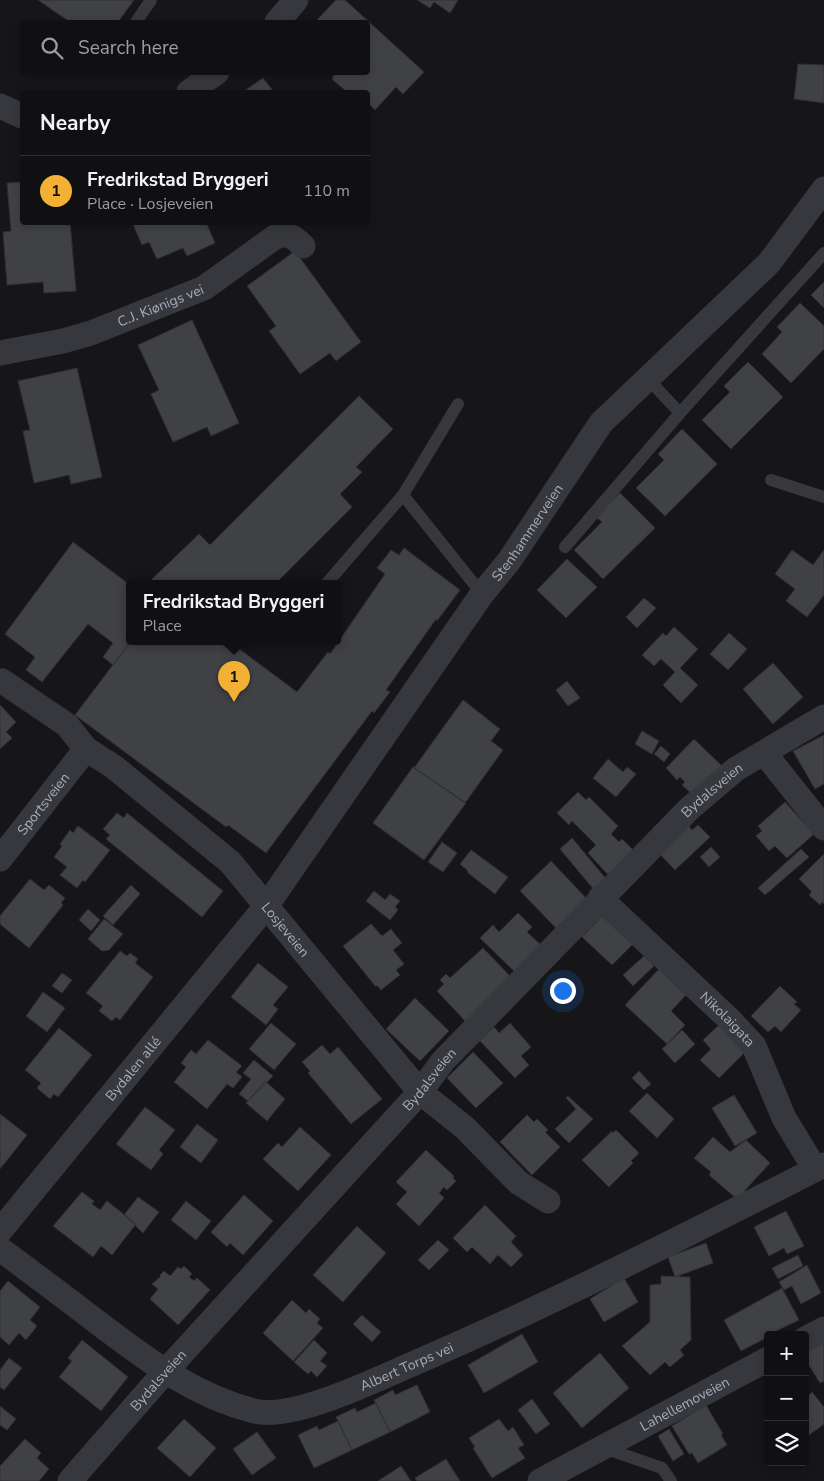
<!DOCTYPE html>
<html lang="en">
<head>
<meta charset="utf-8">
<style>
	body { margin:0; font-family:"Nunito Sans",sans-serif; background:#1e1e20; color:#f1f3f6 }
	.controls { position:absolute; right:15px; bottom:15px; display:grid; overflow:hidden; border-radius:5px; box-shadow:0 2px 8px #0003 }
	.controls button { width:45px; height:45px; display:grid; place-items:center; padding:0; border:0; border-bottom:1px solid #303032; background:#101012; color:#f1f3f6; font:25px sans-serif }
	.you { position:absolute; left:562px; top:990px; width:18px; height:18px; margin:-12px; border:4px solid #fff; border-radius:50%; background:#1a73e8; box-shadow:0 0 0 8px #1a73e833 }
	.badge { display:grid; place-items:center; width:32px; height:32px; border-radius:50%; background:#f2b134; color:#111; font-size:16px; font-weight:700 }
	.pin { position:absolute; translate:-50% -41px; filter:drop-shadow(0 1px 2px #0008) }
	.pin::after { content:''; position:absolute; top:26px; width:18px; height:15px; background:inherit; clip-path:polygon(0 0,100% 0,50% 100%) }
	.popup { position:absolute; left:126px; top:580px; width:215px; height:65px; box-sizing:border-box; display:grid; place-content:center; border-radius:5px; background:#101012; filter:drop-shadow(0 1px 4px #0005); font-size:16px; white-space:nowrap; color:#9c9d9f }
	.popup b { font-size:19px; color:#f1f3f6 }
	.popup::after { content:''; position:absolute; left:50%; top:100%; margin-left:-10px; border:10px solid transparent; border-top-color:#101012 }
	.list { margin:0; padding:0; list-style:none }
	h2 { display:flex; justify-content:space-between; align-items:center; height:65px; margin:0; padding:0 20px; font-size:21px }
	h2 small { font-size:16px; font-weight:400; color:#9c9d9f }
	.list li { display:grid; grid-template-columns:32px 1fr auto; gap:15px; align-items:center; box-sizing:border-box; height:70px; padding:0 20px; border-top:1px solid #303032 }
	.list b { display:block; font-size:19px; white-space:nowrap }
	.list p { margin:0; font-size:16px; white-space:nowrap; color:#9c9d9f }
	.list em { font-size:16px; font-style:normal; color:#9c9d9f }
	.icon { flex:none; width:28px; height:28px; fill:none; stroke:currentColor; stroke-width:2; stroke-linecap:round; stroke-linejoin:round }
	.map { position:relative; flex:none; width:824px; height:1481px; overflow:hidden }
	.search { position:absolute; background:#101012; box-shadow:0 2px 8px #0003; left:20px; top:20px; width:350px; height:55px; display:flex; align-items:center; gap:12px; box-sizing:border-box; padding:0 18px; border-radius:5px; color:#9c9d9f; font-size:19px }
	.panel { position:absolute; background:#101012; box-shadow:0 2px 8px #0003; left:20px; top:90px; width:350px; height:135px; border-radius:5px }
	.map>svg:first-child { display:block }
	.building { fill:#404145; stroke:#303034 }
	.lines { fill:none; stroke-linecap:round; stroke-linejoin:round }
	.service { stroke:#37383d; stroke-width:12 }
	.minor { stroke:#37383d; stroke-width:25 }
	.labels { text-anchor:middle; stroke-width:5; stroke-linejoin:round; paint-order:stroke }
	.street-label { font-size:14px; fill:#a8adb8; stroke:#111113 }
</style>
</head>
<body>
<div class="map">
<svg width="824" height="1481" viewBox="0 0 824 1481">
	<rect width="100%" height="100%" fill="#161618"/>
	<path class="building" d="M38,0H134L118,22H70Z
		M336,0H345L424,72L403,94L396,87L375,110L368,103V92H347L332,79L336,72H368V22H315Z
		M417,0H458L450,13L434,2L430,8Z
		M798,64L824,65V103L794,99Z
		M263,78L274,92H243Z
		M22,182V222H70L76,291L44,293L43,282L7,285L3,232L11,231L7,183Z
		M132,222H206L215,243L187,256L183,248L157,259L149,242L142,245Z
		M295,251L361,342L336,361L330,353L300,374L269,331L276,326L247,286Z
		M824,282V308L811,295Z
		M800,303L824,326V349L791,383L762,354L782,332L777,327Z
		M192,320L239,423L211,436L207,427L173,442L151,394L159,390L138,345Z
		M748,362L783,397L731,449L702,420L730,392L724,386Z
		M77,368L102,477L71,484L69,475L34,483L23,431L30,430L18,381Z
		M359,396L393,429L356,467L362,472L340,494L352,507L276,583H148L199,534L210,545Z
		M682,429L717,464L665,516L636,488L664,460L658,454Z
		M620,493L655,528L603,579L574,550L602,522L596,517Z
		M73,542L130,585L131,641L113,665L103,657L113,643L88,624L42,682L26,670L35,657L5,634Z
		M404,548L460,590L437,621L436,619L386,690L390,692L374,713L372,711L266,853L228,825L226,827L75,715L131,641H217L230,650L234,645L297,692L328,652L330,654L385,574L377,568L391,550L399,555Z
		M792,550L813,565L824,550V595L807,617L786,601L795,589L775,574Z
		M567,559L597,587L566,618L537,590Z
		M644,598L656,608L637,628L626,617Z
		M674,627L698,649L680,668L698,685L681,703L663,685L675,672L661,659L654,666L642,655L663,633L666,636Z
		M729,633L747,649L728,670L710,654Z
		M773,663L803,697L773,724L743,689Z
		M567,681L580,698L568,706L556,690Z
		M463,700L500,729L491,741L503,750L465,803L414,768Z
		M0,705L16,722L6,732L12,738L0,749Z
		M642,731L659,741L652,754L635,744Z
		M824,735V784L815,789L793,751Z
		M694,739L723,767L694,796L682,785L685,782L680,777L677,780L666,768Z
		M661,746L670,754L664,762L654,754Z
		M608,759L623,772L627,767L636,774L616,797L593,778Z
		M413,767L466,803L424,860L373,823Z
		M578,792L586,800L589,797L618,826L611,834L619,842L622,839L637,854L612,879L588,853L596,845L572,821L569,825L557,813Z
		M785,802L814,834L787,858L775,846L769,851L756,836L762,831L758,826Z
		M117,813L124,818L127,813L223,891L202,917L106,839L110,835L103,829Z
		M687,824L692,830L698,825L710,837L675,870L658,852Z
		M78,826L110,850L85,882L83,880L77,888L60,875L67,867L54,857L62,846L60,844L70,830L73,833Z
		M572,838L607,880L595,891L560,849Z
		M442,842L457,853L443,872L428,862Z
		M711,847L720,857L709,867L700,857Z
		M801,849L809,857L765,895L758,888Z
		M471,850L508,877L495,894L467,872L468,871L460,864Z
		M824,854V904L822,902L820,905L809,895L812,892L799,879Z
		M551,861L587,899L558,930L520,891Z
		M30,879L44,890L49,885L65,898L61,903L63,905L29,948L0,924V916Z
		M131,885L140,894L113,925L103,916Z
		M374,891L385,900L390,894L400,901L395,907L398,910L390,920L366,901Z
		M88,909L100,920L91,931L79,920Z
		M518,913L532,927L527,932L542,946L516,973L480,938L493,925L499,932Z
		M604,914L634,943L612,965L582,937Z
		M104,919L123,934L109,950L102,951L88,939Z
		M371,924L382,936L391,929L402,943L393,950L404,964L396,970L400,975L381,990L377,985L376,987L343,946Z
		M483,948L512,978L466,1022L437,991L444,984L440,980L446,974L450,978Z
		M120,951L127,956L130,953L138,959L135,963L153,977L120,1020L116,1017L112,1021L99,1011L103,1006L86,993Z
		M644,956L654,966L633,986L623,975Z
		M258,963L288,987L273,1005L278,1009L266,1025L231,997Z
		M660,968L687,994L671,1011L685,1025L667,1044L625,1005Z
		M62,973L72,980L62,993L52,986Z
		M780,986L797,1002L794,1004L801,1010L781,1032L775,1026L768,1032L751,1016Z
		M43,992L65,1008L47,1032L26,1016Z
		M415,998L449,1031L420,1061L386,1029Z
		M271,1023L296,1044L274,1070L249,1049Z
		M510,1023L531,1047L521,1056L529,1065L515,1078L480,1041L494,1027L499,1033Z
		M720,1024L747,1050L719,1078L700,1060L711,1049L703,1040Z
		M59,1028L92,1055L58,1097L54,1094L50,1099L37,1088L41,1083L25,1070Z
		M682,1030L695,1044L675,1063L662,1049Z
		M208,1040L242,1066L236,1072L242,1077L233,1088L227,1084L207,1109L174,1082L186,1067L181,1063L191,1050L196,1054Z
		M322,1045L330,1054L338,1047L382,1099L351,1124L308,1073L310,1071L302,1062Z
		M473,1052L503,1083L476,1108L447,1078Z
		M254,1060L273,1076L248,1101L239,1094L251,1079L243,1073Z
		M639,1071L651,1084L644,1090L632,1078Z
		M265,1081L285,1099L267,1121L246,1103Z
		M647,1093L674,1119L657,1138L629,1111Z
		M734,1095L757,1133L735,1146L712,1108Z
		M568,1096L593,1119L569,1143L555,1129L576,1109L566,1098Z
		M145,1107L175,1130L159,1150L163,1154L151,1170L116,1144Z
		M0,1114L27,1135L0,1169Z
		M527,1115L534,1122L537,1119L548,1130L545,1132L560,1147L532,1175L500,1142Z
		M197,1124L218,1140L201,1163L180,1147Z
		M300,1127L331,1155L298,1191L263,1159L278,1143L282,1147Z
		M616,1130L639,1153L631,1161L633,1163L609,1187L582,1160L612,1131L613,1133Z
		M713,1137L730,1152L746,1140L770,1163L737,1199L709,1175L711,1172L694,1158Z
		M426,1150L454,1176L453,1178L456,1181L447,1190L444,1187L439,1193L444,1198L419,1226L396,1204L407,1192L396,1182Z
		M82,1192L94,1201L92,1204L100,1210L107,1201L136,1224L112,1255L101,1246L93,1257L53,1226Z
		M244,1195L273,1221L243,1255L230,1243L227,1247L211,1232Z
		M138,1197L159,1212L143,1233L124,1215Z
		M186,1201L211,1221L196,1240L171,1220Z
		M485,1205L516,1236L511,1242L523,1255L511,1267L498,1255L490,1264L472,1247L467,1252L453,1238Z
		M786,1211L804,1246L787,1254L784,1248L769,1256L754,1227Z
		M357,1226L386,1253L343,1302L313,1275Z
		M438,1240L449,1250L429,1270L418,1260Z
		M706,1243L713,1263L675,1277L668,1257Z
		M798,1255L803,1266L778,1279L772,1268Z
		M807,1265L821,1293L801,1304L792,1286L784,1290L779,1282Z
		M184,1266L192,1274L189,1277L194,1281L197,1278L210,1290L178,1325L150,1299L158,1289L152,1284L161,1276L160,1275L164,1271L170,1276L178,1267L181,1269Z
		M661,1276L690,1277L691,1340L680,1350L684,1355L670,1367L665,1362L650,1375L622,1346L650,1322V1285L661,1284Z
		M624,1278L638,1302L604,1322L590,1299Z
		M8,1281L40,1307L30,1320L37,1326L26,1340L19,1333L9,1345L0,1337V1291Z
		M782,1288L799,1320L768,1335V1337L741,1351L724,1320Z
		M292,1300L306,1313L309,1309L320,1319L317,1323L323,1328L293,1361L263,1333Z
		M362,1315L381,1332L372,1342L353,1324Z
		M522,1334L538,1362L484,1393L468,1365Z
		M82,1340L128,1377L101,1411L59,1377L72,1361L68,1358Z
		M314,1340L327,1353L320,1361L327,1366L317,1377L311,1371L308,1374L294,1362Z
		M824,1341V1381L820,1383L805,1359V1352Z
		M600,1353L629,1388L582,1428L553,1393Z
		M9,1358L22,1368L4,1390L0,1387V1370Z
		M417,1385L430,1412L390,1432L374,1400L393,1390L395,1395Z
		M812,1392L824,1407V1424L805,1438V1398Z
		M532,1399L550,1424L536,1434L518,1410Z
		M376,1403L390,1432L352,1450L336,1417L355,1408L357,1412Z
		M706,1405L723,1434L721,1435L727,1445L698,1463L692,1453L689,1454L672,1426Z
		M0,1406L16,1419L7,1430L0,1425Z
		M184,1419L216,1448L190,1477L157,1448Z
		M499,1419L508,1431L513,1427L524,1445L518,1448L525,1458L492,1478L473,1448L475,1447L469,1438Z
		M338,1421L352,1450L314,1468L298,1435L317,1426L319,1430Z
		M669,1429L684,1454L673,1461L658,1436Z
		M257,1432L276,1458L252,1475L233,1449Z
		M25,1439L41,1453L37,1458L49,1469L39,1481H0V1466Z
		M446,1459L460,1481H417L415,1478Z
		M401,1466L411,1481H378Z"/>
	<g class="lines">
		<path class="service" d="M136,22L151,0
			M647,378L680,413
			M771,480L824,497
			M403,495L482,594
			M565,547L680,413L824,253
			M327,583L403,495L458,404
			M604,1448L662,1468L671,1481"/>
		<g class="minor">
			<path d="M277,22L296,0"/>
			<path d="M189,92L217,72"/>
			<path d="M0,106L22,116"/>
			<path id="s1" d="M0,353L63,341L91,333L204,288L275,237C288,232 294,237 303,246"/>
			<path id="s2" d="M0,682L2,681L67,725L86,749L114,767L230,862L420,1092L464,1127L519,1183L548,1201"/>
			<path d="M765,754L824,828"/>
			<path id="s3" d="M0,859L86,749"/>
			<path id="s4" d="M600,898L730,1020L754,1046L784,1118L815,1169"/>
			<path id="s5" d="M0,1231L267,905L482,594L509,561L601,423L769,263L824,189"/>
			<path id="s6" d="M0,1249C34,1274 67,1299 101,1325C149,1361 193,1395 254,1411C294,1421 379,1378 417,1362C556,1302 690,1233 824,1165"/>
			<path d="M805,1339L824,1329"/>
			<path id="s7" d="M70,1481L164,1373L420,1092L443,1061L690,808L736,769L824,717"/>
			<path id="s8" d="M540,1481L768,1359"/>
		</g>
	</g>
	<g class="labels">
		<g class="street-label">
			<text dy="5" stroke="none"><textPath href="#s1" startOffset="168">C.J. Kiønigs vei</textPath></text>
			<text dy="5" stroke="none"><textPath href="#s5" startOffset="876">Stenhammerveien</textPath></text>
			<text dy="5" stroke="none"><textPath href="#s7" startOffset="944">Bydalsveien</textPath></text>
			<text dy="5" stroke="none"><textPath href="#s3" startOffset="70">Sportsveien</textPath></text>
			<text dy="5" stroke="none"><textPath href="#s2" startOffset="382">Losjeveien</textPath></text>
			<text dy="5" stroke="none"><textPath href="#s4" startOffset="176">Nikolaigata</textPath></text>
			<text dy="5" stroke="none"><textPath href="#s5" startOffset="210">Bydalen allé</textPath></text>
			<text dy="5" stroke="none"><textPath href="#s7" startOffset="539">Bydalsveien</textPath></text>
			<text dy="5" stroke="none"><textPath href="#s6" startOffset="464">Albert Torps vei</textPath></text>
			<text dy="5" stroke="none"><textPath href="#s7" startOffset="134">Bydalsveien</textPath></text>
			<text dy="5" stroke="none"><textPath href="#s8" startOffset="164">Lahellemoveien</textPath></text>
		</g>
	</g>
</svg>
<div class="controls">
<button>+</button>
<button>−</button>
<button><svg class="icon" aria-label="layers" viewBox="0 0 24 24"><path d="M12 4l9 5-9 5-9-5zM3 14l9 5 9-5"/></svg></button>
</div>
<div class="you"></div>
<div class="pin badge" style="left:234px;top:702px">1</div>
<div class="popup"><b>Fredrikstad Bryggeri</b>Place</div>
<div class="search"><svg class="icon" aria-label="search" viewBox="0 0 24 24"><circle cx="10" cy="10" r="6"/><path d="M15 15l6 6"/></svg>Search here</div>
<section class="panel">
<h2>Nearby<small></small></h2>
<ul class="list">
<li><span class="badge">1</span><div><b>Fredrikstad Bryggeri</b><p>Place · Losjeveien</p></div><em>110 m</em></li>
</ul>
</section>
</div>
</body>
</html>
